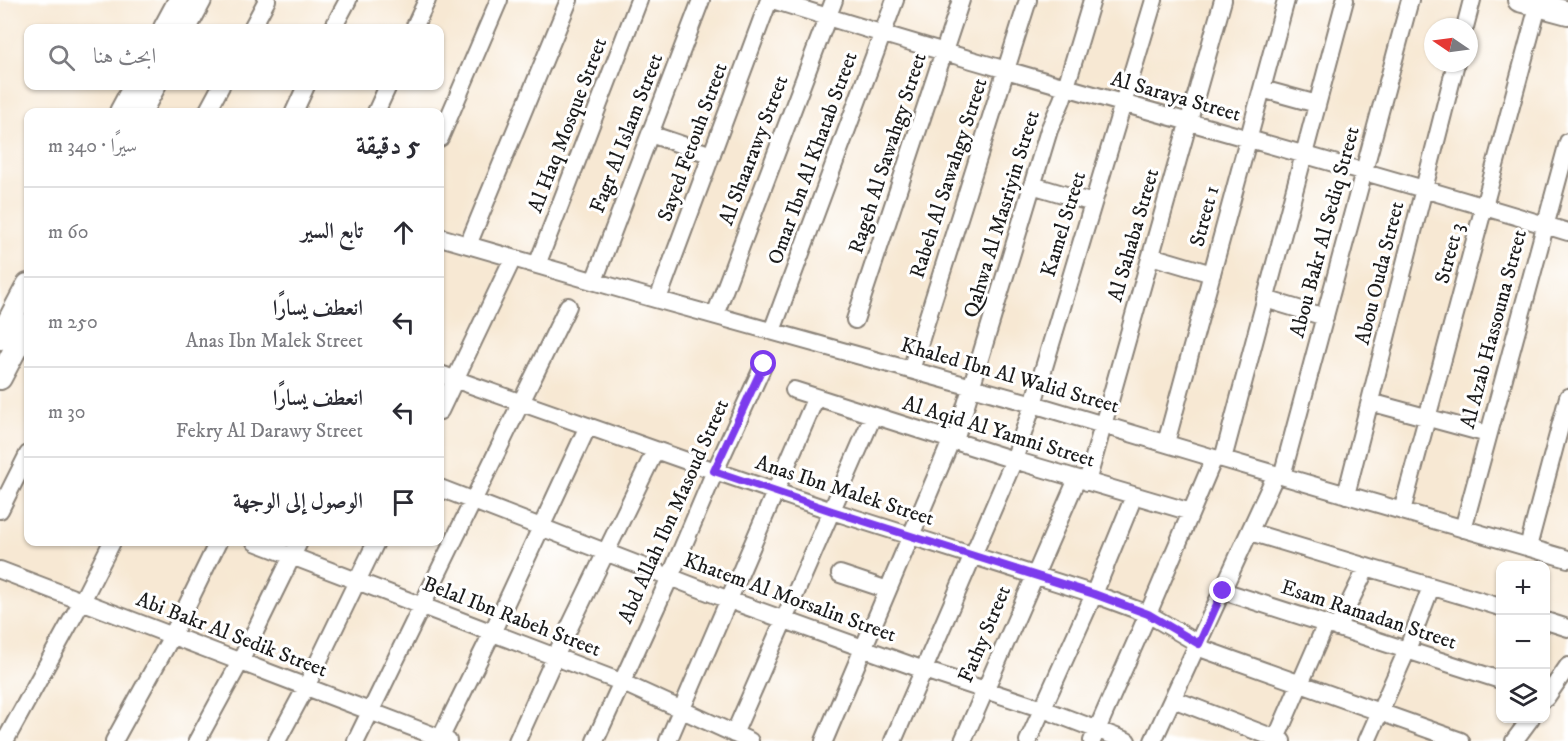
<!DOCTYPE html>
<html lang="ar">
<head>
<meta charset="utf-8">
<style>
	body { margin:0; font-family:"IM FELL DW Pica",Amiri,serif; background:#f7f7f7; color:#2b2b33; direction:rtl }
	.controls { position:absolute; right:18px; bottom:18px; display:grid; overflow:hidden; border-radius:12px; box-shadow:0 2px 4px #0004 }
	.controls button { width:54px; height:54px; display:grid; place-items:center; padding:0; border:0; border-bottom:2px solid #e1e1e2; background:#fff; color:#2b2b33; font:30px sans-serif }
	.compass { position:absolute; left:1424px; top:18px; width:54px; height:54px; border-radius:50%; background:#fff; box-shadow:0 2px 4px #0004; rotate:283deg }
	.stop { position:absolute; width:18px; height:18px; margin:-14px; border:4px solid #7c3aed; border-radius:50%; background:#fff }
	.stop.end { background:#7c3aed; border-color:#fff; box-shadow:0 2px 6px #0008 }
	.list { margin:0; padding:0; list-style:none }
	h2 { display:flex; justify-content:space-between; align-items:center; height:78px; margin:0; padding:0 24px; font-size:26px }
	h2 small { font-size:20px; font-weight:400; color:#7c7c81 }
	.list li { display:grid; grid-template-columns:39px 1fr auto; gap:18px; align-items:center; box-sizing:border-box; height:90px; padding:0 24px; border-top:2px solid #e1e1e2 }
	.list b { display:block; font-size:22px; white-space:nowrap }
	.list p { margin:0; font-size:20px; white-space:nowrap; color:#7c7c81 }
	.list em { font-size:20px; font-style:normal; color:#7c7c81 }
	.icon { flex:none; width:33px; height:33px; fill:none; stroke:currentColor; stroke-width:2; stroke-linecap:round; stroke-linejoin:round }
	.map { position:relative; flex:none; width:1568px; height:741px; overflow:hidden; direction:ltr }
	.search { position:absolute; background:#fff; box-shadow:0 2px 4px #0004; left:24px; top:24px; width:420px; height:66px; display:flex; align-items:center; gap:15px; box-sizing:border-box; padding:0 21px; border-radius:12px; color:#7c7c81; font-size:22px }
	.panel { position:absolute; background:#fff; box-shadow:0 2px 4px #0004; left:24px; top:108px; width:420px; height:438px; border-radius:12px; direction:rtl }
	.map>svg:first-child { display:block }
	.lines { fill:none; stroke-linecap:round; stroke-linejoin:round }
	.street-casing { stroke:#8a8278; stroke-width:20 }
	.secondary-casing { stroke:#8a8278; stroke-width:26 }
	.street { stroke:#fff; stroke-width:16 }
	.secondary { stroke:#fff; stroke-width:22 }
	.route { stroke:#7c3aed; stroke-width:8 }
	.labels { text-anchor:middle; stroke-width:6; stroke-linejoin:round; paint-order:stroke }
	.street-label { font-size:21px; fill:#1c1c1c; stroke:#fff }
</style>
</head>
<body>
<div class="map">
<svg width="1568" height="741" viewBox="0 0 1568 741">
	<rect width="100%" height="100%" fill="#fff"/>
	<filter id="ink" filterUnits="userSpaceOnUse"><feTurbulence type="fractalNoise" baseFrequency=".0167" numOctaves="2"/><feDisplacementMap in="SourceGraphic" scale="12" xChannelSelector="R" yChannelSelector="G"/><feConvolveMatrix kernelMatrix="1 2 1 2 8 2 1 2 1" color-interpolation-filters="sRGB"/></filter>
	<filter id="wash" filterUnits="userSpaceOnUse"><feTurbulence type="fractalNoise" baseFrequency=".008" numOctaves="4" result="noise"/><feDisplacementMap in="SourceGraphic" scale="24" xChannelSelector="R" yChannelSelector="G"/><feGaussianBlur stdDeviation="1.35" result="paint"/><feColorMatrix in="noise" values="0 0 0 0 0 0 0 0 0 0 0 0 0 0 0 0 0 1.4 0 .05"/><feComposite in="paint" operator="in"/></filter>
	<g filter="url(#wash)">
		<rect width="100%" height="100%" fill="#f7e8d3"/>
	</g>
	<g filter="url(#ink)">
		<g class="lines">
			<g class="street-casing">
				<path id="street" d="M773,0C1037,83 1304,151 1568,232
					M1465,27L1472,0
					M252,28L267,0
					M333,28L348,0
					M414,28L427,0
					M1262,89L1317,104
					M207,112L221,86
					M294,112L306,86
					M376,112L388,86
					M650,134L712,155
					M440,138L499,0
					M1032,185L1093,203
					M440,237L648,297L1033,404L1214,458L1223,459L1568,559
					M468,245L569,0
					M1151,256L1212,274
					M537,265L639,0
					M594,281L701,0
					M658,299L769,0
					M1265,299L1325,317
					M715,315L834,0
					M855,320L961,0
					M772,331L895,0
					M911,370L1028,0
					M440,374L715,471L832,511L1094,594L1148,614L1199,644
					M794,390L1014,460L1191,512
					M1370,402L1488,434
					M440,411L513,258
					M955,441L1049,130L1062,100L1092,0
					M1166,443L1286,0
					M1223,459L1345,0
					M1282,476L1410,0
					M1087,482L1223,0
					M440,488L729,600L924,670L1043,709L1127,741
					M1346,495L1456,63
					M0,510L28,454
					M1402,511L1538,6
					M1463,529L1568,142
					M1250,532L1500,607
					M255,542L621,682L750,741
					M1528,547L1568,397
					M0,570L448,741
					M840,574L888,590
					M1223,591L1500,680
					M1546,621L1568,628
					M1337,628L1367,567
					M1197,647L1461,741
					M1546,698L1568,666
					M1173,699L1282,741
					M734,734L873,416
					M5,741L82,601L112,542
					M114,741L172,636L218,542
					M197,741L240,662L299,542
					M277,741L306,687L376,542
					M356,741L568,306
					M439,741L492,633L588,426
					M517,741L555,657L655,451
					M595,741L670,577L715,471L764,364
					M668,741L816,397
					M824,741L951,441
					M893,741L1014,460L1033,404L1154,0
					M963,741L1077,479
					M1028,741L1094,594L1134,496
					M1092,741L1148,614L1214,458
					M1153,741L1276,474
					M1275,741L1326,624
					M1367,741L1407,650L1431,587
					M1514,741L1531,718"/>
			</g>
			<g class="secondary-casing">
				<path id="secondary" d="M1519,0L1568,13
					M165,28L180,0
					M185,28L200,0
					M121,112L135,86
					M140,112L154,86
					M0,338L28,285
					M0,378L28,325"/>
			</g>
			<use href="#street" class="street"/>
			<use href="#secondary" class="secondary"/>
		</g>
	</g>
	<g class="lines" filter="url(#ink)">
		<path class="route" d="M764,364L714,471L832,511L1094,594L1148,614L1199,644L1223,591"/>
	</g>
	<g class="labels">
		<g class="street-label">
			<text transform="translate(1176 96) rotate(16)" y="7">Al Saraya Street</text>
			<text transform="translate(567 125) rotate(-69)" y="7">Al Haq Mosque Street</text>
			<text transform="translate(626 133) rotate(-69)" y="7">Fagr Al Islam Street</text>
			<text transform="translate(692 142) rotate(-70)" y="7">Sayed Fetouh Street</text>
			<text transform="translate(753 150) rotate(-69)" y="7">Al Shaarawy Street</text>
			<text transform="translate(887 153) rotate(-72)" y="7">Rageh Al Sawahgy Street</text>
			<text transform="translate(812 158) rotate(-70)" y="7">Omar Ibn Al Khatab Street</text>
			<text transform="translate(948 178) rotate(-72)" y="7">Rabeh Al Sawahgy Street</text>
			<text transform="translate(1001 214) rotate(-73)" y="7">Qahwa Al Masriyin Street</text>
			<text transform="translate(1204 216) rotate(-75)" y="7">Street 1</text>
			<text transform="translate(1063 224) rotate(-73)" y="7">Kamel Street</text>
			<text transform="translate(1324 232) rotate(-75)" y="7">Abou Bakr Al Sediq Street</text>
			<text transform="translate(1133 235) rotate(-74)" y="7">Al Sahaba Street</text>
			<text transform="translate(1449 253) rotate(-75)" y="7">Street 3</text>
			<text transform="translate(1379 273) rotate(-76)" y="7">Abou Ouda Street</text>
			<text transform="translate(1493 329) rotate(-75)" y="7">Al Azab Hassouna Street</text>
			<text transform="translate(1010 375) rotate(16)" y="7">Khaled Ibn Al Walid Street</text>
			<text transform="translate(999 431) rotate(17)" y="7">Al Aqid Al Yamni Street</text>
			<text transform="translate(845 490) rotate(18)" y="7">Anas Ibn Malek Street</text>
			<text transform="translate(673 511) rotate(-66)" y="7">Abd Allah Ibn Masoud Street</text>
			<text transform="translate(790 597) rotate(20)" y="7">Khatem Al Morsalin Street</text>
			<text transform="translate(1369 614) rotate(18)" y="7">Esam Ramadan Street</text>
			<text transform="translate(512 616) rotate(21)" y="7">Belal Ibn Rabeh Street</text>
			<text transform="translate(232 634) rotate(21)" y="7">Abi Bakr Al Sedik Street</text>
			<text transform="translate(984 634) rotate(-67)" y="7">Fathy Street</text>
		</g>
	</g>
</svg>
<div class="controls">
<button>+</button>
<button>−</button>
<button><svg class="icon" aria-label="layers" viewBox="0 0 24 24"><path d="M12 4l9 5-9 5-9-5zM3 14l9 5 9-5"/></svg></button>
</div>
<svg class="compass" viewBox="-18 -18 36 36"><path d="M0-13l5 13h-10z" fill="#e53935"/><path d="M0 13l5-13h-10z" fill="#7c7c81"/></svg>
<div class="stop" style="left:764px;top:364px"></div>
<div class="stop end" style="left:1223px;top:591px"></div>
<div class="search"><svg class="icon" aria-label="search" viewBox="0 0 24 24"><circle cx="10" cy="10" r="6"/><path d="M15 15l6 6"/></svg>ابحث هنا</div>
<section class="panel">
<h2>5 دقيقة<small>سيرًا · 340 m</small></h2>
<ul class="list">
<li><svg class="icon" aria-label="ahead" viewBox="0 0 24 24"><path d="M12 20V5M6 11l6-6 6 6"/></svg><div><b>تابع السير</b></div><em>60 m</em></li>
<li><svg class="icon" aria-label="left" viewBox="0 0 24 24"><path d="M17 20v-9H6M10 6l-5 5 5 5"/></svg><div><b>انعطف يسارًا</b><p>Anas Ibn Malek Street</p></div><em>250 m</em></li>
<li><svg class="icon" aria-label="left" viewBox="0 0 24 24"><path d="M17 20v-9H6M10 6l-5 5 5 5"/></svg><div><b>انعطف يسارًا</b><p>Fekry Al Darawy Street</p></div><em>30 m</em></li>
<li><svg class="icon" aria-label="arrive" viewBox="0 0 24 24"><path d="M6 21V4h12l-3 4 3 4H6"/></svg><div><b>الوصول إلى الوجهة</b></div></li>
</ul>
</section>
</div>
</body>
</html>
